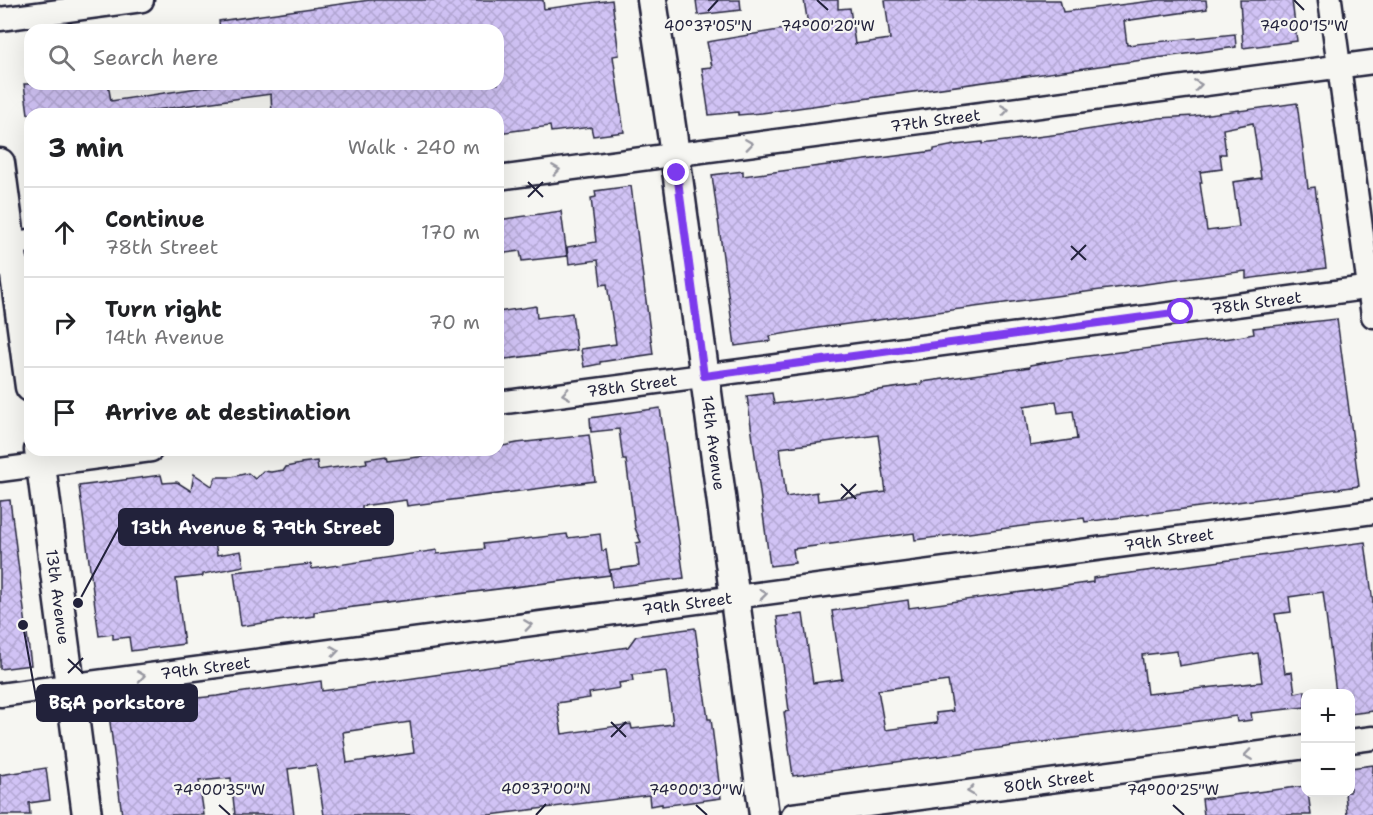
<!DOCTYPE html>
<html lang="en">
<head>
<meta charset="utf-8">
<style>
	body { margin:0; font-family:"Shantell Sans",sans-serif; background:#f2f2f2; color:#202124 }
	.controls { position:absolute; right:18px; bottom:18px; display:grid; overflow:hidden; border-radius:12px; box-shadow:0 6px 24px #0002 }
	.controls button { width:54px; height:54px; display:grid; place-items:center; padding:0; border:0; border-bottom:2px solid #e0e0e0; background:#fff; color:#202124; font:30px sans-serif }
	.stop { position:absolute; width:18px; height:18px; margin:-14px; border:4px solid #7c3aed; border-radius:50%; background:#fff }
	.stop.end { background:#7c3aed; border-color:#fff; box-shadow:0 2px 6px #0008 }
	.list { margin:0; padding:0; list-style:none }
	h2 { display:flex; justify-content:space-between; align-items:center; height:78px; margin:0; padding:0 24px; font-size:26px }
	h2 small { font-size:20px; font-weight:400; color:#757577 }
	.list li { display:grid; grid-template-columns:39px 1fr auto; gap:18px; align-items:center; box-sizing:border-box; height:90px; padding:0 24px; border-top:2px solid #e0e0e0 }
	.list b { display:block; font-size:22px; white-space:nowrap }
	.list p { margin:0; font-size:20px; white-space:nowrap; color:#757577 }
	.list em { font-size:20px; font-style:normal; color:#757577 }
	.icon { flex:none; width:33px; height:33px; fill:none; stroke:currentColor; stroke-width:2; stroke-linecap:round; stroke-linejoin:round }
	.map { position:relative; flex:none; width:1373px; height:815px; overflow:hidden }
	.search { position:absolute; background:#fff; box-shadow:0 6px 24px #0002; left:24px; top:24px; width:480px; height:66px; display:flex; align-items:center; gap:15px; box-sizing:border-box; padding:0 21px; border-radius:18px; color:#757577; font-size:22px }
	.panel { position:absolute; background:#fff; box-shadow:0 6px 24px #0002; left:24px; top:108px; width:480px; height:348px; border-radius:18px }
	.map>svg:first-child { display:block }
	.building { fill:url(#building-cross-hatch); stroke:#22223b; stroke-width:1.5; fill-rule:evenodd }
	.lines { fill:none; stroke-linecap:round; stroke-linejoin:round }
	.minor-casing { stroke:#22223b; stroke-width:27 }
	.major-casing { stroke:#22223b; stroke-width:33 }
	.minor { stroke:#f6f6f2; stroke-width:22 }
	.major { stroke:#f6f6f2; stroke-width:28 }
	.oneway { stroke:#9797a0 }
	.route { stroke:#7c3aed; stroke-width:8 }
	.ticks { fill:none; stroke:#22223b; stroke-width:2 }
	.labels { text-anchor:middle; stroke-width:4.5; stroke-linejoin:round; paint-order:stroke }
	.street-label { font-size:16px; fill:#22223b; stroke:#f6f6f2 }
	.ticks-label { font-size:15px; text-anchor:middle; fill:#22223b; stroke:#f6f6f2; stroke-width:4.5; stroke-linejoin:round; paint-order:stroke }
	.leader { fill:none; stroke:#22223b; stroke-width:2 }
	.callout-dot { fill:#22223b; stroke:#f6f6f2; stroke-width:2 }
	.callout { fill:#22223b; stroke:#22223b; stroke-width:2 }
	.callout-label { font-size:18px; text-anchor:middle; font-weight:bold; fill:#fff }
</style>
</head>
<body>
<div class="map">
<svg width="1373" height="815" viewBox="0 0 1373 815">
	<defs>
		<pattern id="building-cross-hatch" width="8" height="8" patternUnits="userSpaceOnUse" patternTransform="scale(1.5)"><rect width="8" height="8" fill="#d1c3f5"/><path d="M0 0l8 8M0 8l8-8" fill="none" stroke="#b3a7d3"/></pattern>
	</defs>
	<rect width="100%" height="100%" fill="#f6f6f2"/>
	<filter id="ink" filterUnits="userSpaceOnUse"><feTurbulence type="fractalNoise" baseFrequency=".0167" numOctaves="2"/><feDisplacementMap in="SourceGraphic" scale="12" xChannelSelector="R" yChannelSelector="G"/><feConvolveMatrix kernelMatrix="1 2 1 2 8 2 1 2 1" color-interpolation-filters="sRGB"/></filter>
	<g filter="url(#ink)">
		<path class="building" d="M370,0H543L544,9L612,0L619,55L613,56L624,132L593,136L591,127L551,132L550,126L498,133V114H272L271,94L127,114H28L24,84H108L111,101L225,84H498V65H501L498,30H220L219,21Z
			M696,0H740L741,10L698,15Z
			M804,0H838V9L850,8L855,44L890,39L885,0H1060L1063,12L1160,0H1206L1207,9L1124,21L1127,45L1235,34L1236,47L762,113L738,115V112L709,115L702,68L712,67L707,42L808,25Z
			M1240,0H1292L1297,41L1243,48Z
			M1297,103L1308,188L1315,187L1326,268L1246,279V271L1153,283L818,328L770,336L771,341L735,346L712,175L743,171V176L934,151V149L955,145L982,142V144L1068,133L1159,118L1194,116L1239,110V111ZM1253,123L1261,178L1233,182L1239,227L1207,231L1200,183H1202L1200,172L1222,169L1220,154H1226L1223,129Z
			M631,186L653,354L600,362V364L584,367L581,349L616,344L607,284L601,285L598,260L569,264L567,247L596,242L591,198L596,197L595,191Z
			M561,211L567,256L522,261L520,251L498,254V220Z
			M536,306L537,318L572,313L577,350L498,360V312Z
			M1337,319L1359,486L1085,522L1084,518L915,540L914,533L793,549L795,563L770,566L747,396L772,393L774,404L808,400L922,384V382L1030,367V365L1072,358L1238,337L1254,334L1253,328ZM1056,401L1058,413L1073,411L1077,439L1030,446L1024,406ZM878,435L886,492L818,501L817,492L786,497L780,448Z
			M660,408L684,578L612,587L610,570L639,566L636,543L641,542L635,528L626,460H623L619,429L591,432L590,418Z
			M589,435L595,481L407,506L406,500L362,506V512L308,520L307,508L212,521L217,555L241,551L244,566L203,574V576L176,579L184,644L131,651L129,637L113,639V634L99,636L79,486L161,475L163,483L177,482L191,491L194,474L212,486L216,477H232L248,473L255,479L263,471L271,472L284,470L286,467L301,464V463L317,461L318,470L367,463L366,459L386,456L387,461L475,450H498V447L517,443Z
			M10,500L31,665L0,669V501Z
			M567,534L568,538L600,534L602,551L606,550L610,575L314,612V616L241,626L234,572L311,564L312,569L437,550V554L484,549L483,544Z
			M1365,542L1373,603V711L1350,714V693H1336L1323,592L1289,597L1291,612L1275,614L1285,673L1292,672L1295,693L1305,691V707L1251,713L1252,720L1237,722L1236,716L793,776L784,712L789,711L777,617L803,614L813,683L842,679L832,611L908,600L909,608L1093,582V578ZM1177,651L1179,666L1258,653L1262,682L1147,694L1142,655ZM948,681L953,711L936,713L937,723L885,730L878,690Z
			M695,628L708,719H711L721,798L662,806V804L650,806L649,795L490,815H324L316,765L288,769L294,815H235L231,778L199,781L204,815H122L108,707L186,697L187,699L217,696L321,681L322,691L352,687L628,647L636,636ZM666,671L673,724L632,729L631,724L562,734L557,703L590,698L589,693L620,688L619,683L633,681L632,675ZM410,722L414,753L347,763L343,732Z
			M1373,765V815H1347L1345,792H1350V768Z
			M46,768L50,800L29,803L30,815H0V775Z
			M1305,786V792H1308L1311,815H1204L1202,799Z"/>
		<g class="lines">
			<g class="minor-casing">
				<g id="minor">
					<path d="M1330,0L1373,316"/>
					<path d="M0,19L142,0"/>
					<path id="s1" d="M498,178L1373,62"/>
					<path d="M0,245L30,241"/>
					<path id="s2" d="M498,403L1373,287"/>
					<path d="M0,470L151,450"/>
					<path id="s3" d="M0,695L1373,512"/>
					<path d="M1350,741L1373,738"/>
					<path id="s4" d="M793,815L1306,747"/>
				</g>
			</g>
			<g class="major-casing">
				<g id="major">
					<path id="s5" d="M652,0L672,133L764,815"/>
					<path d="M0,163L30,387"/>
					<path id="s6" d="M39,450L87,815"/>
				</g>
			</g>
			<use href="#minor" class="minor"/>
			<use href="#major" class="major"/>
		</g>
		<defs><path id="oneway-chevron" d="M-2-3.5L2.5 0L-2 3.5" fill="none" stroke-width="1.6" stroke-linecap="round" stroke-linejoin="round" transform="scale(1.5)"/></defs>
		<g class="oneway">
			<use href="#oneway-chevron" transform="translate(1198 85) rotate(-8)"/>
			<use href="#oneway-chevron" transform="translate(1005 110) rotate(-8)"/>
			<use href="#oneway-chevron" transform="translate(749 144) rotate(-8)"/>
			<use href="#oneway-chevron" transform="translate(556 170) rotate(-8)"/>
			<use href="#oneway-chevron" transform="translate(566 394) rotate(172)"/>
			<use href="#oneway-chevron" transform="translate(763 594) rotate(-7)"/>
			<use href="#oneway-chevron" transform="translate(528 625) rotate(-8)"/>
			<use href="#oneway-chevron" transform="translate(335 651) rotate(-8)"/>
			<use href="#oneway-chevron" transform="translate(141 676) rotate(-8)"/>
			<use href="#oneway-chevron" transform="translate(1248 755) rotate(172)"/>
			<use href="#oneway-chevron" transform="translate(971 791) rotate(172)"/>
		</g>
	</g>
	<g class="lines" filter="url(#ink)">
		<path class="route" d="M677,173L704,376L1181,312"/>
	</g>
	<path class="ticks" d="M817,0L828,10M1294,0L1304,10M708,11L718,0M528,182L543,197M528,197L543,182M1071,246L1086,260M1071,260L1086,245M841,484L856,499M841,499L856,484M68,659L83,673M68,673L83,658M611,722L626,737M611,737L626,722M219,805L230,815M696,805L707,815M1173,805L1184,815M536,815L546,804"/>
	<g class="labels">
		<g class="street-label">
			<text dy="6" stroke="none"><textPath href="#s1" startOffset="441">77th Street</textPath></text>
			<text dy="6" stroke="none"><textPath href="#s2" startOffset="765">78th Street</textPath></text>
			<text dy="6" stroke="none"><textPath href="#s2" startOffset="135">78th Street</textPath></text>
			<text dy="6" stroke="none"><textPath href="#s5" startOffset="447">14th Avenue</textPath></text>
			<text dy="6" stroke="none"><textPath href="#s3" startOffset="1179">79th Street</textPath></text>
			<text dy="6" stroke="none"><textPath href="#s6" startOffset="148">13th Avenue</textPath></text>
			<text dy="6" stroke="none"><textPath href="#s3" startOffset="693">79th Street</textPath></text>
			<text dy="6" stroke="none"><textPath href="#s3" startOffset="207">79th Street</textPath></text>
			<text dy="6" stroke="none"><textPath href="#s4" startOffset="258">80th Street</textPath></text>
		</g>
	</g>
	<g class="ticks-label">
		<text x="828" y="31">74°00'20"W</text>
		<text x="1304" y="31">74°00'15"W</text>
		<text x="708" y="31">40°37'05"N</text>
		<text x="546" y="794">40°37'00"N</text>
		<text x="219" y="795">74°00'35"W</text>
		<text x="696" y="795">74°00'30"W</text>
		<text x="1173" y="795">74°00'25"W</text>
	</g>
	<path class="leader" d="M78 603L119 527M23 625L37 703"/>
	<g class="callout-dot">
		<circle cx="78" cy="603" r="6"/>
		<circle cx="23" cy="625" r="6"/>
	</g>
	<g class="callout">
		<rect x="119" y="509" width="274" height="36" rx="6"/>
		<rect x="37" y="685" width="160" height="36" rx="6"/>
	</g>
	<g class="callout-label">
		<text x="256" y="534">13th Avenue &amp; 79th Street</text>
		<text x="117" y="709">B&amp;A porkstore</text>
	</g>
</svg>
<div class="controls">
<button>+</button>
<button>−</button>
</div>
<div class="stop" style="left:1181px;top:312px"></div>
<div class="stop end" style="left:677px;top:173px"></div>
<div class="search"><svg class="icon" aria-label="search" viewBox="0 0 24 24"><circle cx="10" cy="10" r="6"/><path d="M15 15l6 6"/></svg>Search here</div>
<section class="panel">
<h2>3 min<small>Walk · 240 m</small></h2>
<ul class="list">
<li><svg class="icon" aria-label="ahead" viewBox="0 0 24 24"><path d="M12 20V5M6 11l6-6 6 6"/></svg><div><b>Continue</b><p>78th Street</p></div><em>170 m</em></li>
<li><svg class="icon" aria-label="right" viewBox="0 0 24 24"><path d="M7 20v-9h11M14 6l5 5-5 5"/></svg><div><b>Turn right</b><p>14th Avenue</p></div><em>70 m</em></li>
<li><svg class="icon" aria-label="arrive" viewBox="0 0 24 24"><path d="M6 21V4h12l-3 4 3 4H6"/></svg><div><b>Arrive at destination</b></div></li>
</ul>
</section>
</div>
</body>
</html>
